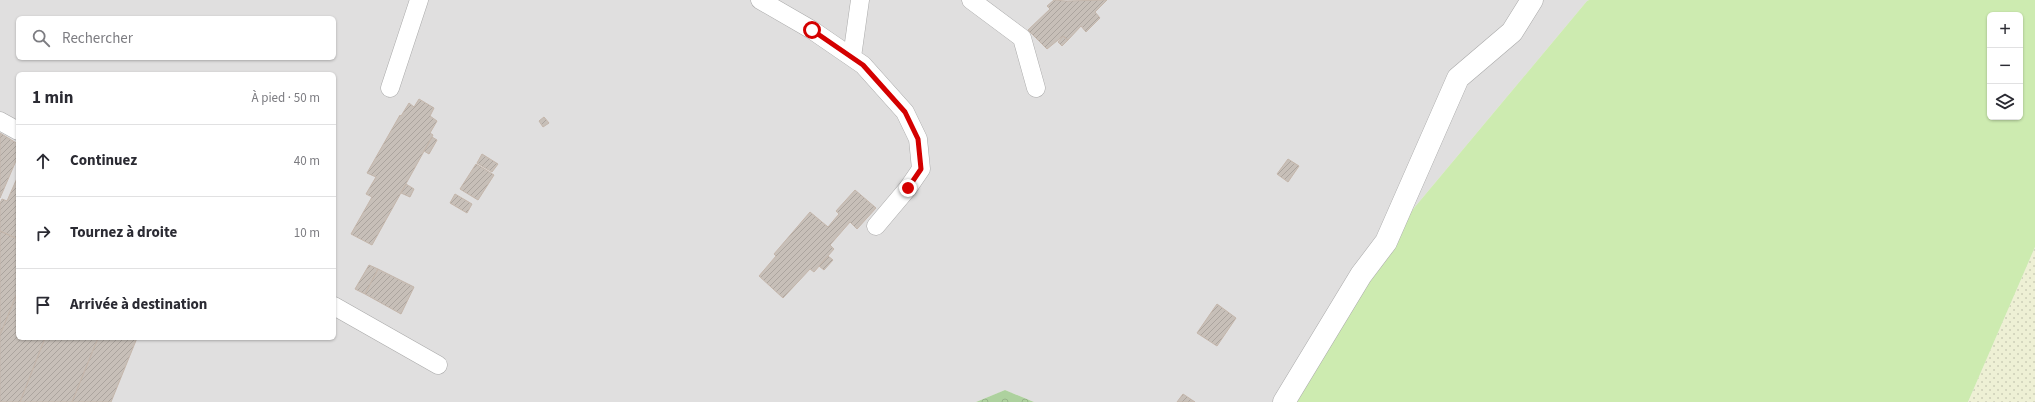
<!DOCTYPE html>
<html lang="fr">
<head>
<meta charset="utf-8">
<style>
	body { margin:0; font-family:"Source Sans 3",sans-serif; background:#f2f2f3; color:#2b2b33 }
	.controls { position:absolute; right:12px; top:12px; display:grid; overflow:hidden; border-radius:6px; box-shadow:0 1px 3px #0004 }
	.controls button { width:36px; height:36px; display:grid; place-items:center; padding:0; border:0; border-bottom:1px solid #e1e1e2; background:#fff; color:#2b2b33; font:20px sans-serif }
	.stop { position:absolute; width:12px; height:12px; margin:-9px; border:3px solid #d40000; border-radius:50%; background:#fff }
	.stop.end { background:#d40000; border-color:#fff; box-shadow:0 1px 4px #0008 }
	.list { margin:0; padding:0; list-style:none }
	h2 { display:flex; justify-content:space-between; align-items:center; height:52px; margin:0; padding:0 16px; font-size:17px }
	h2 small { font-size:13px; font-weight:400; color:#7c7c81 }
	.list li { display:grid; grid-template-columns:26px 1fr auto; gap:12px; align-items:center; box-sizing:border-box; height:72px; padding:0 16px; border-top:1px solid #e1e1e2 }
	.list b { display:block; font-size:15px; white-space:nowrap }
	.list em { font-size:13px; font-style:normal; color:#7c7c81 }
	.icon { flex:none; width:22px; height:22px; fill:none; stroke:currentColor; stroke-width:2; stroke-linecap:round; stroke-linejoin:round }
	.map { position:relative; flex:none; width:2035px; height:402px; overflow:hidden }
	.search { position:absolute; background:#fff; box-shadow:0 1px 3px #0004; left:16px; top:16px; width:320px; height:44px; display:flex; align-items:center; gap:10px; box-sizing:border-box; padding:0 14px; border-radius:6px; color:#7c7c81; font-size:15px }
	.panel { position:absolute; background:#fff; box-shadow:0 1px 3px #0004; left:16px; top:72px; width:320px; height:268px; border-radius:6px }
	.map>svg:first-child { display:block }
	.residential { fill:#e0dfdf; fill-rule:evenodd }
	.farmland { fill:url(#farmland-dots) }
	.grass { fill:#cdebb0; fill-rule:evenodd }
	.forest { fill:url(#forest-crowns) }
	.building { fill:url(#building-hatch); stroke:#c4b6ab }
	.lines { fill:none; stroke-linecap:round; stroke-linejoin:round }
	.lane-casing { stroke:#a9a9a9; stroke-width:19 }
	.street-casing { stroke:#a9a9a9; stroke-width:23 }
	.lane { stroke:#fff; stroke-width:18 }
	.street { stroke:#fff; stroke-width:22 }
	.route { stroke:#d40000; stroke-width:5 }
</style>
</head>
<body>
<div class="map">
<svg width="2035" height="402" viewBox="0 0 2035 402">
	<defs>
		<pattern id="farmland-dots" width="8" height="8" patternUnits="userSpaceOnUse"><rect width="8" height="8" fill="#eef0d5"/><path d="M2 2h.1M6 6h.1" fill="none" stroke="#ccceb7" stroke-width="1.8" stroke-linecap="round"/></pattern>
		<pattern id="forest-crowns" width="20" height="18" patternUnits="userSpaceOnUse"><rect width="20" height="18" fill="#add19e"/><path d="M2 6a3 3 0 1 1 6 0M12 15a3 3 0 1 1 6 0" fill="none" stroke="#95b388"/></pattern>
		<pattern id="building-hatch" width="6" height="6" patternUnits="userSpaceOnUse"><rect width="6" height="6" fill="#c7bfb8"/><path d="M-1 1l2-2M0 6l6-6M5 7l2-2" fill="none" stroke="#aba49e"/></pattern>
	</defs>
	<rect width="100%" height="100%" fill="#f2efe9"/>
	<path class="residential" d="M0,0H1589L1587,1L1414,208L1282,402H1034L1005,390L976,402H0ZM18,18H334V58H18ZM18,74H334V338H18Z"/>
	<path class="farmland" d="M2035,247V402H1968Z"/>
	<path class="grass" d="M1589,0H2035V247L1968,402H1282L1414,208L1587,1ZM1990,15H2020V117H1990Z"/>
	<path class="forest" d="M1005,390L1034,402H976Z"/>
	<path class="building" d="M1054,0L1066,1L1107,0L1095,12L1100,18L1086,32L1081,26L1068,40L1063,36L1047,49L1028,30L1050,9L1047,6Z
		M1063,36L1068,40L1062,46L1058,42Z
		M419,99L434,108L430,116L437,121L430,133L433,135L372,245L351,234L372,197L366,194L376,177L367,173L400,115L401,116L409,103L414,107Z
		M544,117L549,123L543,127L539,121Z
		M0,133L18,144V156L0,198Z
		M432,137L437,140L429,154L424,151Z
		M482,154L498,164L492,172L477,163Z
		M1288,159L1299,166L1288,182L1277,174Z
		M476,164L494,175L478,200L460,189Z
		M18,176V239L0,231V203L2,199L7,201Z
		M406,184L414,189L410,197L401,193Z
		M855,190L876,208L857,229L850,222L830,245L834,249L814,272L810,269L783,298L759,276L776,256L774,254L810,212L828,227L839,214L836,211Z
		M455,194L472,204L467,213L450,203Z
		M0,231L18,239V291L0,335Z
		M828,256L833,260L824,270L819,266Z
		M369,265L378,269L365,294L355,289Z
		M378,269L414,287L401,314L365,294Z
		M18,291V338H45L20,402H0V335Z
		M1217,304L1236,318L1217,346L1197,333Z
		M45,338H98L72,402H20Z
		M98,338H137L111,402H72Z
		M1183,394L1195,402H1177Z"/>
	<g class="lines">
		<g class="lane-casing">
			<path id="lane" d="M760,0L812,30L863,65L905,112L918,139L921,169L908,188L876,226
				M971,0L1022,38L1036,88
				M852,57L860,0
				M390,88L419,0
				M0,121L18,131
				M334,306L438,365"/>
		</g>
		<g class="street-casing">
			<path id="street" d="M1284,402L1361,275L1386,242L1458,78L1512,32L1532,0"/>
		</g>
		<use href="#lane" class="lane"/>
		<use href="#street" class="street"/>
	</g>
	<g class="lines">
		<path class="route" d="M812,30L863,65L905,112L918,139L921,169L908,188"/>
	</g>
</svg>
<div class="controls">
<button>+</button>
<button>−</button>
<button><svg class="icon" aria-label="layers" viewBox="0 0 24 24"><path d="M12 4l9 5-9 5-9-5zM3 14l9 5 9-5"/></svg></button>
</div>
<div class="stop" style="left:812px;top:30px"></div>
<div class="stop end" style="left:908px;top:188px"></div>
<div class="search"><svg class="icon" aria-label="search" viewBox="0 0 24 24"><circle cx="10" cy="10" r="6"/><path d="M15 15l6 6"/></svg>Rechercher</div>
<section class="panel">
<h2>1 min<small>À pied · 50 m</small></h2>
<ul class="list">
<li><svg class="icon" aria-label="ahead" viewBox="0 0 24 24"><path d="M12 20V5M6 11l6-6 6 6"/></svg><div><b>Continuez</b></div><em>40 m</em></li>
<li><svg class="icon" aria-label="right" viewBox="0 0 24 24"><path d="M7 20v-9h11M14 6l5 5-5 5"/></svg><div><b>Tournez à droite</b></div><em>10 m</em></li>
<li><svg class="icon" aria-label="arrive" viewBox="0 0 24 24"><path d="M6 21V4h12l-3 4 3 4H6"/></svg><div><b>Arrivée à destination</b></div></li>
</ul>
</section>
</div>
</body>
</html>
